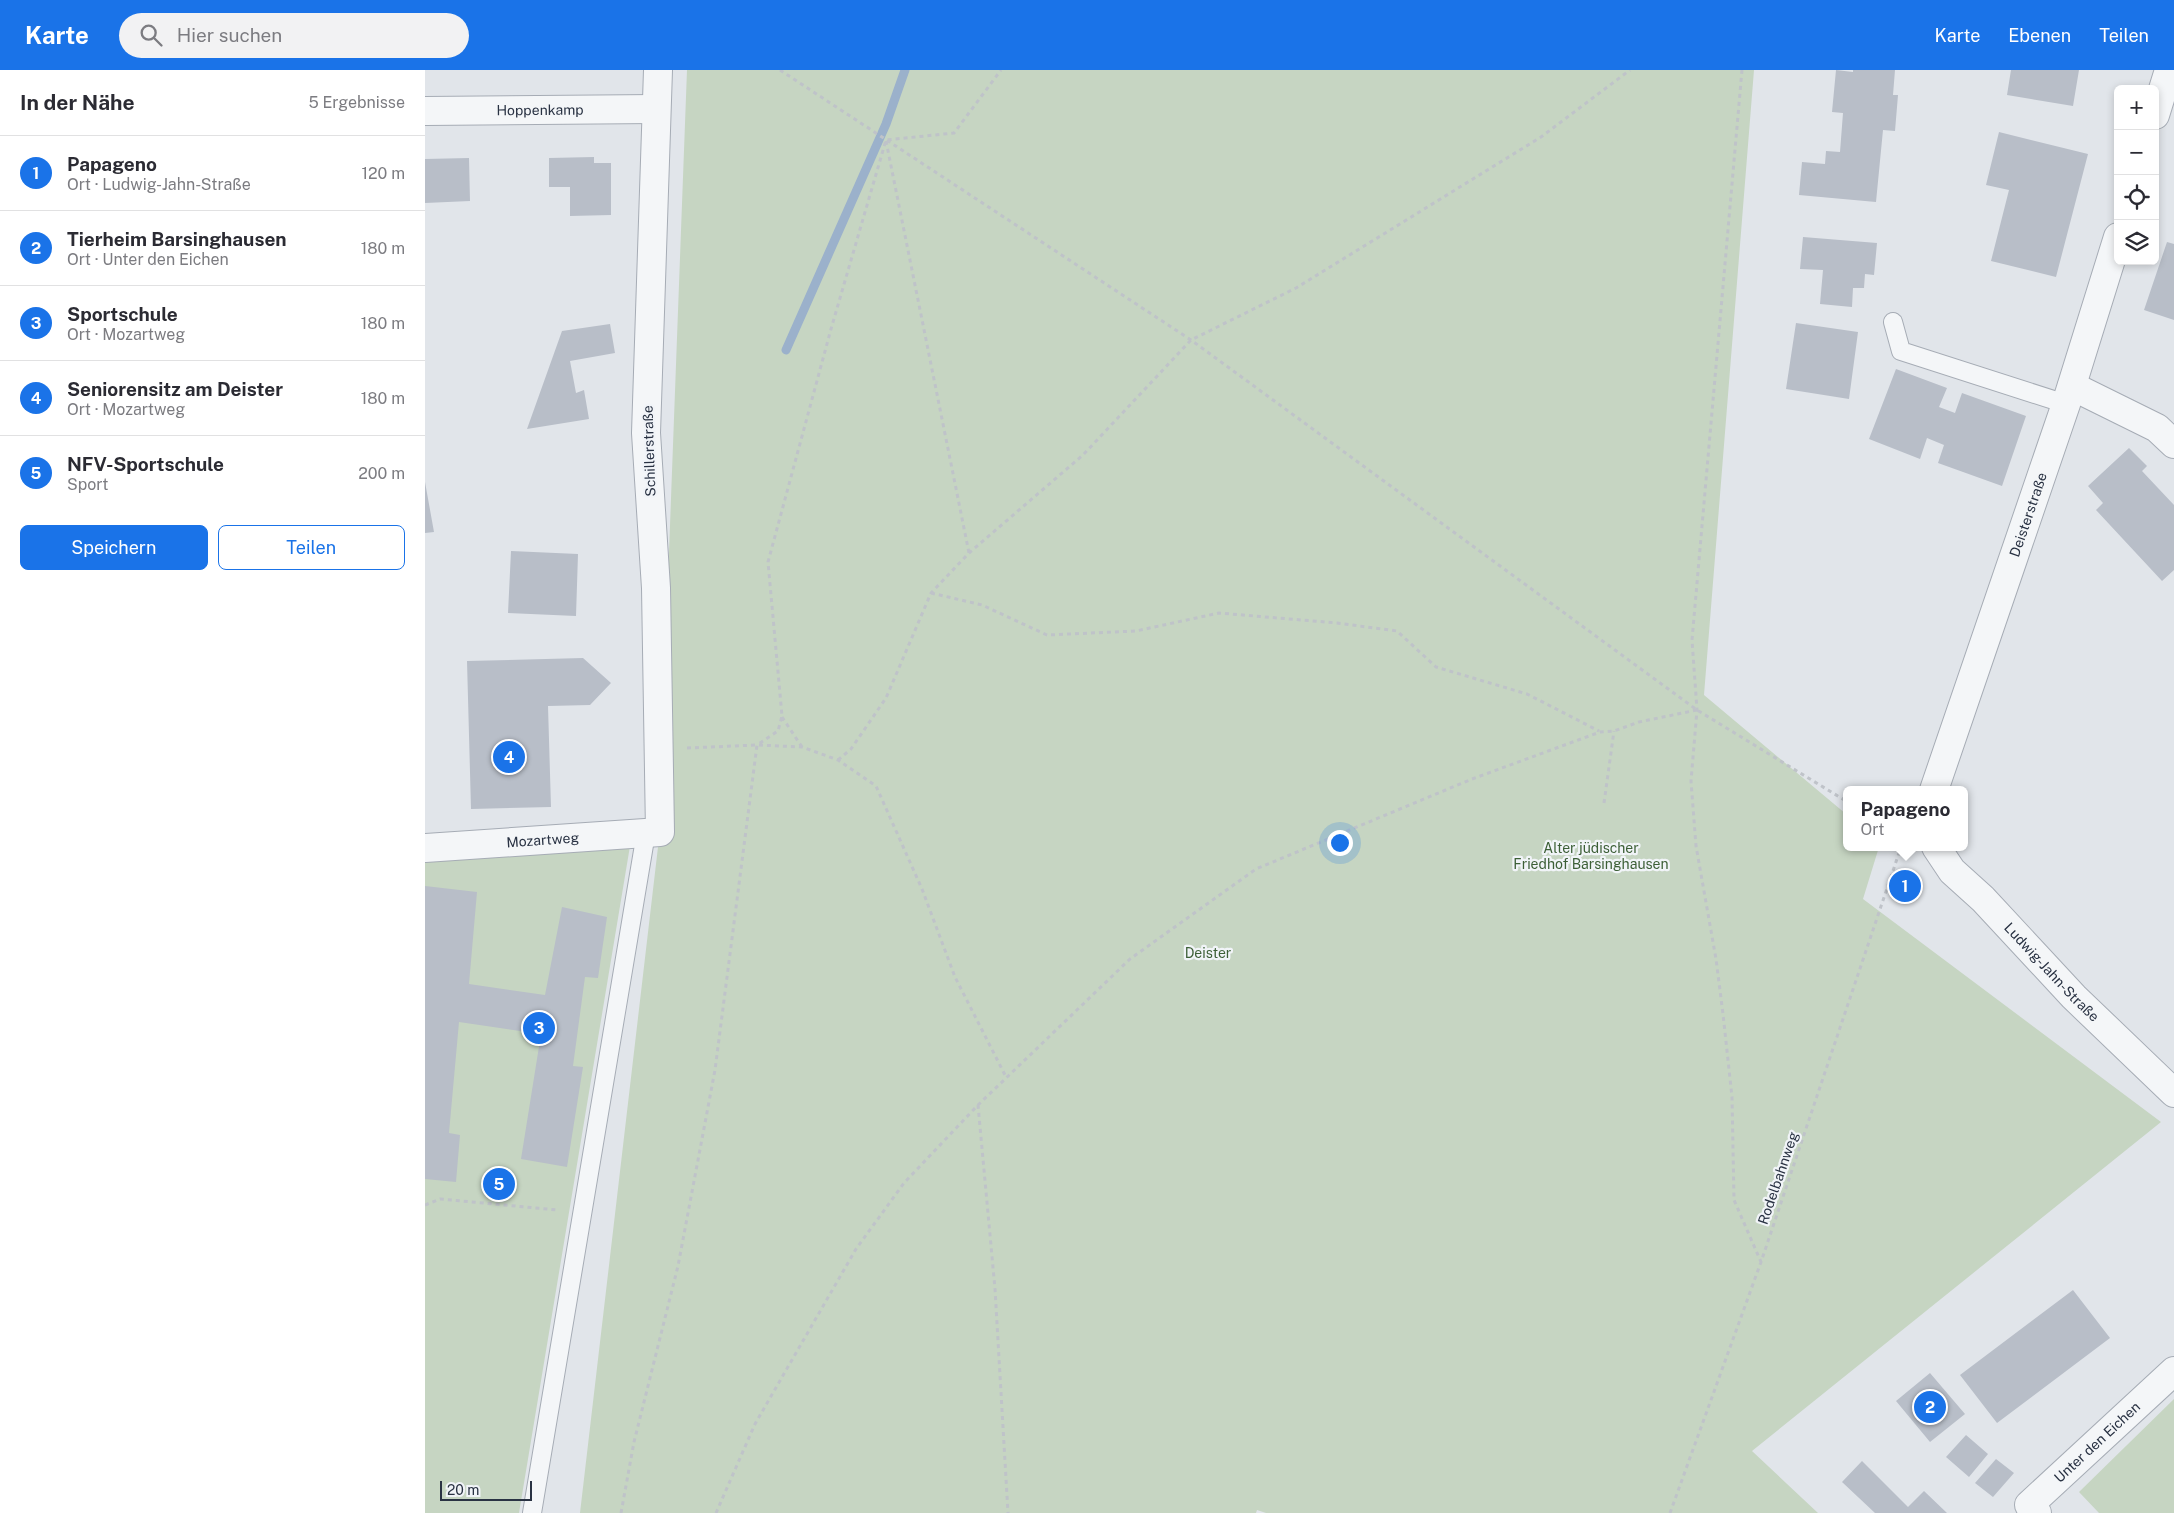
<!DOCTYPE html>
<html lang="de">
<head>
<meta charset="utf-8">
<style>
	body { margin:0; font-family:"Public Sans",sans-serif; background:#f2f2f3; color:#2b2b33 }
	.controls { position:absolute; right:15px; top:15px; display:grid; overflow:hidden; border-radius:8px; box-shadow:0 2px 8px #0003 }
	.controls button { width:45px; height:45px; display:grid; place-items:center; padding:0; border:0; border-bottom:1px solid #e1e1e2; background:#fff; color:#2b2b33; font:25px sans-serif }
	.scale { position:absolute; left:15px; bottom:12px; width:92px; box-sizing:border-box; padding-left:5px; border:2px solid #293243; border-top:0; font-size:14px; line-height:18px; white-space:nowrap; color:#293243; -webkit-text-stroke:4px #f1f4f8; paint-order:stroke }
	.you { position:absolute; left:914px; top:772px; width:18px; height:18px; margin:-12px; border:4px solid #fff; border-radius:50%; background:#1a73e8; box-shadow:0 0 0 8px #1a73e833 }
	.badge { display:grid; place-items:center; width:32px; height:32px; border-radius:50%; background:#1a73e8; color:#fff; font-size:16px; font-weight:700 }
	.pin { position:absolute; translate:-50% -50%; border:2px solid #fff; box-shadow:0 1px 5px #0006 }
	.popup { position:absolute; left:1418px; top:716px; width:125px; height:65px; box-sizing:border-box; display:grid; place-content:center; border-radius:8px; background:#fff; filter:drop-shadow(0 1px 4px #0005); font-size:16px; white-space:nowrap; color:#7c7c81 }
	.popup b { font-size:19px; color:#2b2b33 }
	.popup::after { content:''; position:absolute; left:50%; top:100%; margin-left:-10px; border:10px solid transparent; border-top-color:#fff }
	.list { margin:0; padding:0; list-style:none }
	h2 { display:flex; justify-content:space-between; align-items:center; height:65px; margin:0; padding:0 20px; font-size:21px }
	h2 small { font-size:16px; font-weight:400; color:#7c7c81 }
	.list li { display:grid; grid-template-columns:32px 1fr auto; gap:15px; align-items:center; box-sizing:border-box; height:75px; padding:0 20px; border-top:1px solid #e1e1e2 }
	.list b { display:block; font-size:19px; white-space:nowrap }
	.list p { margin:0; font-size:16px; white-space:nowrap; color:#7c7c81 }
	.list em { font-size:16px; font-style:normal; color:#7c7c81 }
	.actions { display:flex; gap:10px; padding:15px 20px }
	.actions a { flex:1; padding:11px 0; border:1px solid #1a73e8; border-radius:8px; text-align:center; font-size:18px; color:#1a73e8 }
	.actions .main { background:#1a73e8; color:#fff }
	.icon { flex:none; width:28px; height:28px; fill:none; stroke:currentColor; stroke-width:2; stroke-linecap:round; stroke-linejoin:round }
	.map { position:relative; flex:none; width:1749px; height:1443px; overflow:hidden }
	header { display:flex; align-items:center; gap:30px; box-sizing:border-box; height:70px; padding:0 25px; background:#1a73e8; color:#fff }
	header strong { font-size:24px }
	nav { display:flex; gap:28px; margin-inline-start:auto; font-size:18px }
	.search { width:350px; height:45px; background:#f2f2f3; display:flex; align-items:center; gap:12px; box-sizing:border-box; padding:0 18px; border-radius:28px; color:#7c7c81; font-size:19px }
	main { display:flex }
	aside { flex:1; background:#fff }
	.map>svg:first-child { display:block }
	.green { fill:#c6d5c2 }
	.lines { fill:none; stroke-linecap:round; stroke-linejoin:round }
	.stream { stroke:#9bb1cb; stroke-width:9 }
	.building { fill:#b8bec8 }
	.lane-casing { stroke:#a6acb5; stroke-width:20 }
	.street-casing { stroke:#a6acb5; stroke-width:30 }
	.path { stroke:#bfc3c9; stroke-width:3; stroke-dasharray:4 4; stroke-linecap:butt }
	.lane { stroke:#f4f6f8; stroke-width:18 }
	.street { stroke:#f4f6f8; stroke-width:28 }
	.labels { text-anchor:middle; stroke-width:4.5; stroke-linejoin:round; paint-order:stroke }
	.street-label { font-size:14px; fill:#293243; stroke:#f1f4f8 }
	.park-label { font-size:14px; fill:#3c5f36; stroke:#f1f4f8 }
</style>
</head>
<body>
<header>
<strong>Karte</strong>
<div class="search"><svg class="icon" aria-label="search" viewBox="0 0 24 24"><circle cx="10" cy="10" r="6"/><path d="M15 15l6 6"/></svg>Hier suchen</div>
<nav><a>Karte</a><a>Ebenen</a><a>Teilen</a></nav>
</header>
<main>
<aside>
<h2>In der Nähe<small>5 Ergebnisse</small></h2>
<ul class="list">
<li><span class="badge">1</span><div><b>Papageno</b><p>Ort · Ludwig-Jahn-Straße</p></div><em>120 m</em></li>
<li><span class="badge">2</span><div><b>Tierheim Barsinghausen</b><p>Ort · Unter den Eichen</p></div><em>180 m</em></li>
<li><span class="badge">3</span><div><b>Sportschule</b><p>Ort · Mozartweg</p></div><em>180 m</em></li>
<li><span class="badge">4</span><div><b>Seniorensitz am Deister</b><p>Ort · Mozartweg</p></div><em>180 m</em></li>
<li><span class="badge">5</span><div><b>NFV-Sportschule</b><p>Sport</p></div><em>200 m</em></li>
</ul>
<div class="actions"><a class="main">Speichern</a><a>Teilen</a></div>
</aside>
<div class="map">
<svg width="1749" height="1443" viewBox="0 0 1749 1443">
	<rect width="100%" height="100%" fill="#e1e5ea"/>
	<path class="green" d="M262,0H1329L1279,625L1421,744V777H1454L1438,829L1736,1052L1327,1381L1393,1443H841L832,1440L831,1443H155L233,777Z
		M206,770L94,1443H0V786Z
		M1749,1329V1443H1674L1654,1422Z"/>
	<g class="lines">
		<path class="stream" d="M361,280L461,54L480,0"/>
	</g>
	<path class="building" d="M1411,0L1428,2V0H1470L1468,25H1473L1470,61L1458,60L1451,132L1374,125L1377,92L1400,94L1401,81L1415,82L1418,43L1407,42Z
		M1586,0H1654L1648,36L1582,25Z
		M1574,62L1663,84L1631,207L1566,191L1584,120L1561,115Z
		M169,87V93H186V145L145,146V117H124V88Z
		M44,88L45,131L0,133V89Z
		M1378,167L1452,173L1449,205L1440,204L1439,218H1428L1427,237L1395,234L1398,200L1375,199Z
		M1742,172L1749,174V250L1719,240Z
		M1371,253L1433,262L1424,329L1361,319Z
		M185,254L190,283L145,291L151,323L159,320L164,349L102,359L137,261Z
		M1471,299L1522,318L1514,337L1530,343L1537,323L1601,346L1577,416L1513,393L1519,375L1502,368L1495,389L1444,369Z
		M1704,378L1722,396L1717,401L1749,435V500L1737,511L1671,440L1678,433L1663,416Z
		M0,412L9,462L0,463Z
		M86,481L153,484L151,546L83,543Z
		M158,588L186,613L165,635L123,636L126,737L46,739L42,591Z
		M0,816L52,822L44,914L120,925L137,837L182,847L173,908L160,907L148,996L158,997L142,1097L96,1089L116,964L34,952L24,1063L35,1065L31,1112L0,1109Z
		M1648,1220L1685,1268L1572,1353L1535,1305Z
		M1505,1303L1540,1344L1505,1372L1471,1331Z
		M1541,1365L1563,1384L1544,1407L1521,1387Z
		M1571,1389L1589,1403L1568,1427L1550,1413Z
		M1437,1391L1483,1437L1499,1421L1522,1443H1450L1417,1412Z"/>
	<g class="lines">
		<g class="lane-casing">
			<path id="lane" d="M1468,252L1476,281L1641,334
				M107,1443L221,763"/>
		</g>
		<g class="street-casing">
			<g id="street">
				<path id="s1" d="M0,41L231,39"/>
				<path d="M1730,45L1744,0"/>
				<path d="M1647,316L1732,358L1749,374"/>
				<path id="s2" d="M1509,720L1641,334L1693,167"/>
				<path id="s3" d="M1511,777L1527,801L1558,829L1649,927L1749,1023"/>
				<path id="s4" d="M0,778L235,762L231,518L221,363L233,0"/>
				<path id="s5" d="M1612,1443L1604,1435L1749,1301"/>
			</g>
		</g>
		<path class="path" d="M355,0L766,270L1272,640L1421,731
			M1317,0L1267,570L1272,640L1266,711L1271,776L1291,889L1298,944L1307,1027L1309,1130L1336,1192
			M461,71L544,483
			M506,523L557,535L622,565L711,561L794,543L912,553L972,561L1011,597L1102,624L1174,661
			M357,647L377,677
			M262,678L332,675L377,677L413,690L451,716L497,819L530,907L581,1007
			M413,690L426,679L461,628L506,523L544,483L658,385L766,270L871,218L1116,67L1205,0
			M1179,733L1189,661
			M553,1035L570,1219L583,1443
			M0,1135L15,1129L132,1140
			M196,1443L209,1372L253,1196L290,1000L332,675L353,661L357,646L343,492L406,259L461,70L529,63L576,0
			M291,1443L330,1354L431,1179L479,1113L553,1035L705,889L831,799L1047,709L1175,662L1189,661L1214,652L1272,640
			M1245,1443L1336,1192L1476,777"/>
		<use href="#lane" class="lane"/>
		<use href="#street" class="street"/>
	</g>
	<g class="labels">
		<g class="street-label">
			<text dy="5" stroke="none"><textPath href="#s1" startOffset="115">Hoppenkamp</textPath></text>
			<text transform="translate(224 381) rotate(-92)" y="5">Schillerstraße</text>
			<text dy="5" stroke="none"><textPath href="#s2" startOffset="291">Deisterstraße</textPath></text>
			<text dy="5" stroke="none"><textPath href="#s4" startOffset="118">Mozartweg</textPath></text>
			<text dy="5" stroke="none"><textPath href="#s3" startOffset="171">Ludwig-Jahn-Straße</textPath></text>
			<text transform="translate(1353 1108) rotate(-71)" y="5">Rodelbahnweg</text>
			<text dy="5" stroke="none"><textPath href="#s5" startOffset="104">Unter den Eichen</textPath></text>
		</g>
		<g class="park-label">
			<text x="1166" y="783">Alter jüdischer<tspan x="1166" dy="16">Friedhof Barsinghausen</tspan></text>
			<text x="783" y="888">Deister</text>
		</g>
	</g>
</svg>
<div class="controls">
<button>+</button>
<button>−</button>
<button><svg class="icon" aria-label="locate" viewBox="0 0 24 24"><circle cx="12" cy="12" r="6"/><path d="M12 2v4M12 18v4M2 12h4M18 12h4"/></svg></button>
<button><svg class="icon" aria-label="layers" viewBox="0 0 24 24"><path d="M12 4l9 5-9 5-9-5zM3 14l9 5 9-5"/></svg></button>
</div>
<div class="scale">20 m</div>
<div class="you"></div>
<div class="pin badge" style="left:1480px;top:816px">1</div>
<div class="popup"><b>Papageno</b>Ort</div>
<div class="pin badge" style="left:1505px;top:1337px">2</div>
<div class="pin badge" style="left:114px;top:958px">3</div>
<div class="pin badge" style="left:84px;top:687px">4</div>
<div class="pin badge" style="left:74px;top:1114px">5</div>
</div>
</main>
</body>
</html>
